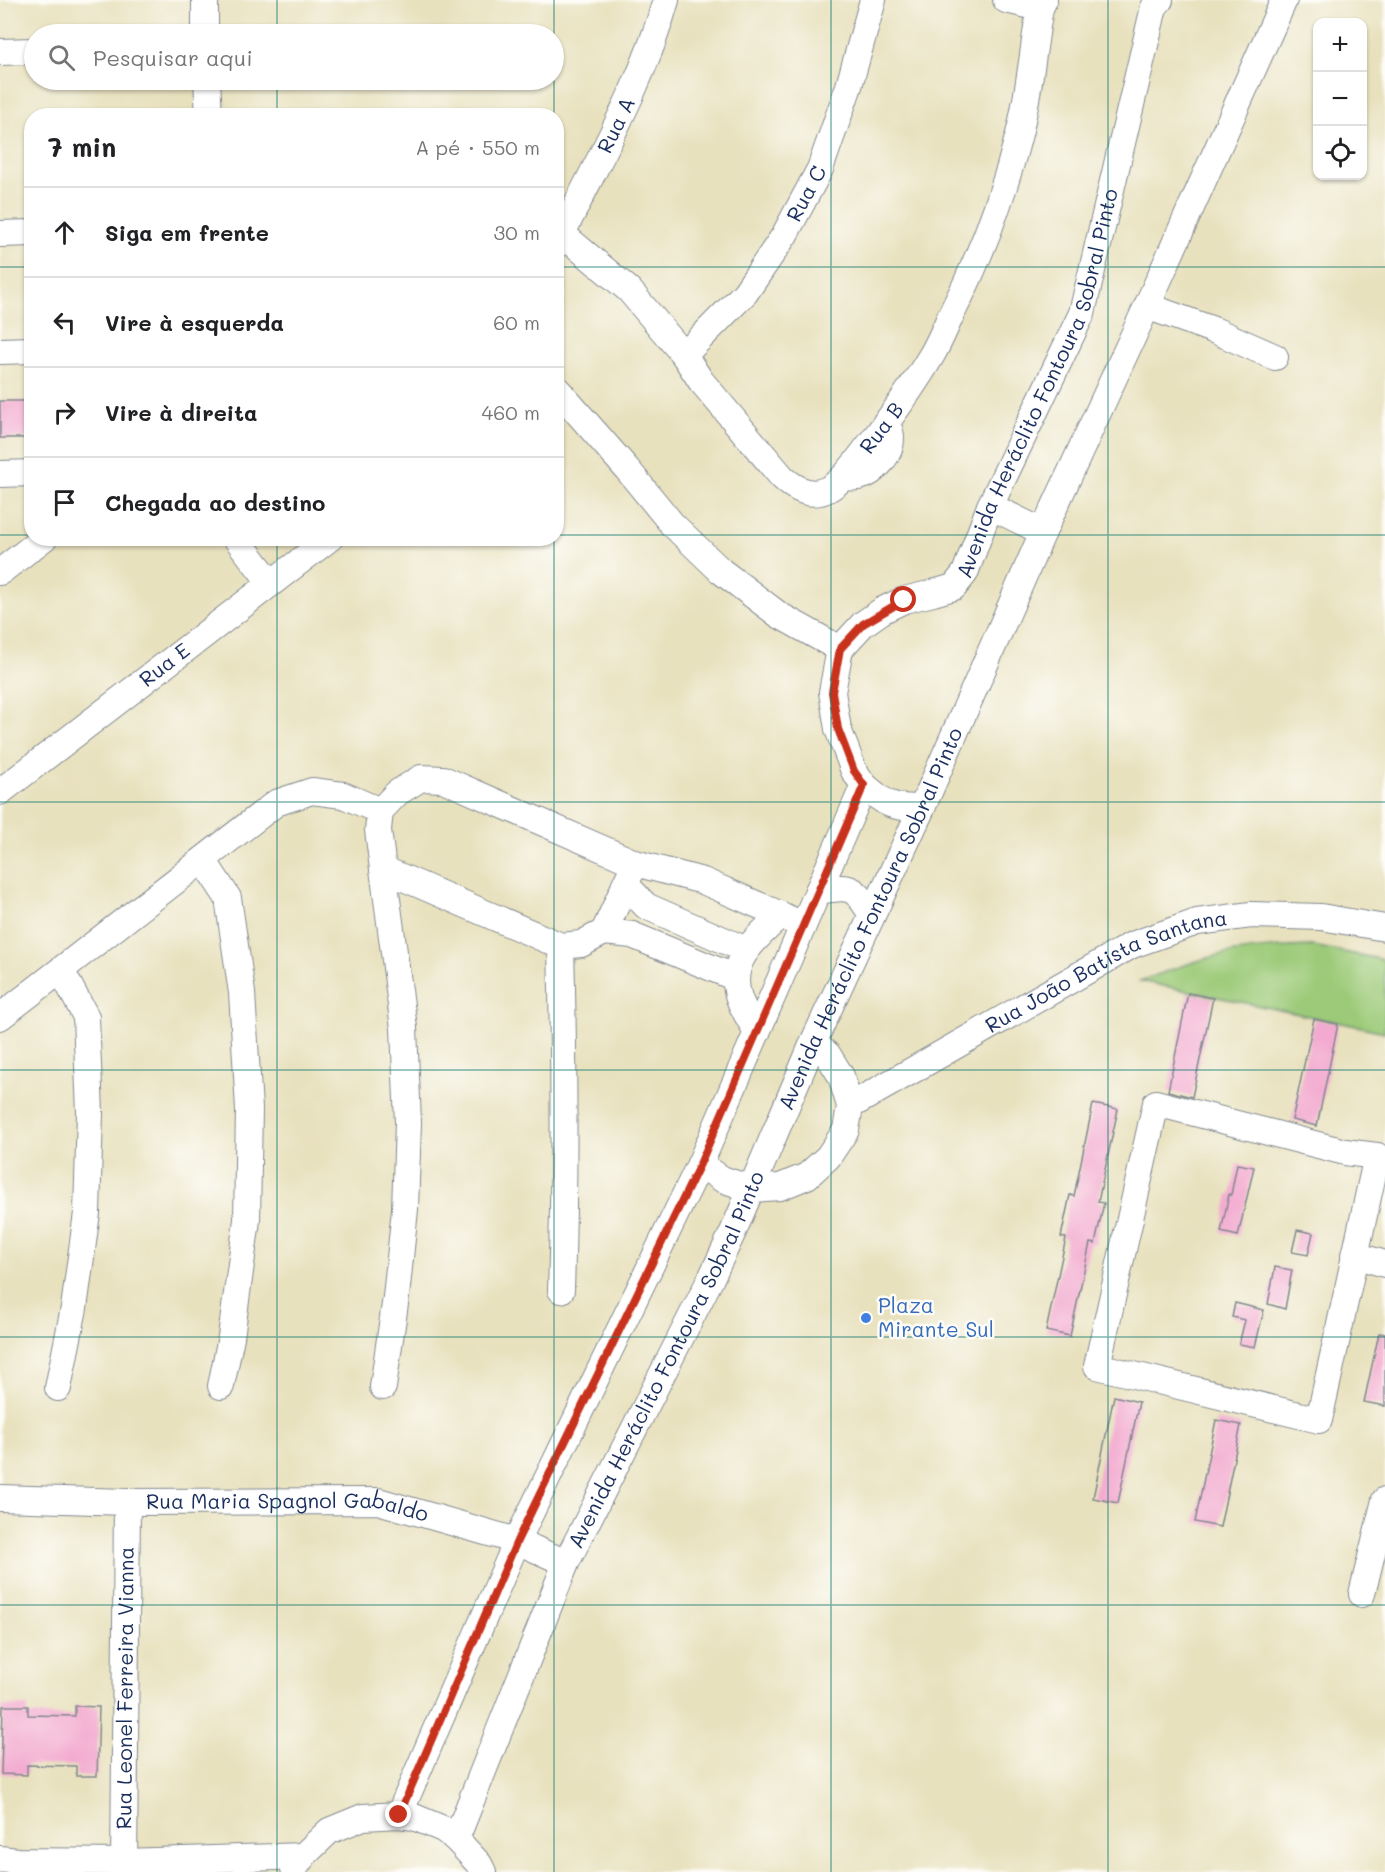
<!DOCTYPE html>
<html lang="pt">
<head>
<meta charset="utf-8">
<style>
	body { margin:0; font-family:Mali,sans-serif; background:#f6f6f6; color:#202124 }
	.controls { position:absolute; right:18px; top:18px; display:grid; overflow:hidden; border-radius:12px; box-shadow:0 2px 4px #0004 }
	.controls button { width:54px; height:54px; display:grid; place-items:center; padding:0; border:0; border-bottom:2px solid #e0e0e0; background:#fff; color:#202124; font:30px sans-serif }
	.stop { position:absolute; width:18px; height:18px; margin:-14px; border:4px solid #c8321e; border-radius:50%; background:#fff }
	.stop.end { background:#c8321e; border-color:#fff; box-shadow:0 2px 6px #0008 }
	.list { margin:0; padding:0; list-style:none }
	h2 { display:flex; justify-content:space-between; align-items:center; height:78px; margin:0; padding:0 24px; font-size:26px }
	h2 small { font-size:20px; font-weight:400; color:#757577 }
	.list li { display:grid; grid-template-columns:39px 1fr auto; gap:18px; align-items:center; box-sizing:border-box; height:90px; padding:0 24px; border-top:2px solid #e0e0e0 }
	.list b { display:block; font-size:22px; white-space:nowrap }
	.list em { font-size:20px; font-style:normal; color:#757577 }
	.icon { flex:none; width:33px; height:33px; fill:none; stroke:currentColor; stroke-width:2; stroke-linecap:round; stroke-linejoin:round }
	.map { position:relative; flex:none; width:1385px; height:1872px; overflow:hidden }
	.search { position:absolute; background:#fff; box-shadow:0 2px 4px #0004; left:24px; top:24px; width:540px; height:66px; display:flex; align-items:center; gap:15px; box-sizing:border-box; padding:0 21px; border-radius:33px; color:#757577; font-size:22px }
	.panel { position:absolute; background:#fff; box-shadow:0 2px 4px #0004; left:24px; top:108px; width:540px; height:438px; border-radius:24px }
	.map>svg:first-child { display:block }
	.green { fill:#9cca78; stroke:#5c7c6b; stroke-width:1.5 }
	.building { fill:#f3aad0 }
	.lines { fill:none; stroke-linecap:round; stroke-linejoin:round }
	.minor-casing { stroke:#82888e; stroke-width:28 }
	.minor { stroke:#fff; stroke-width:26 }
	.route { stroke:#c8321e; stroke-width:8 }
	.grid { fill:none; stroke:#0f766e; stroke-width:1.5; stroke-opacity:0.55 }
	.shop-dot { fill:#3f7fe0; stroke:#fdfcf7; stroke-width:2 }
	.labels { text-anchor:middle; stroke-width:5; stroke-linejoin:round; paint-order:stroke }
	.street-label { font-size:21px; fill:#1b2f5e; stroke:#fdfcf7 }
	.shop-label { font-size:21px; fill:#366cbe; stroke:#fdfcf7; text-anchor:start }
</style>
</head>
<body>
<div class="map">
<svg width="1385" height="1872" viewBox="0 0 1385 1872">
	<rect width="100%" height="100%" fill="#fdfcf7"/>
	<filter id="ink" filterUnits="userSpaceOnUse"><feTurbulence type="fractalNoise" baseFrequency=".0167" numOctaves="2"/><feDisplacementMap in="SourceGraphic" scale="12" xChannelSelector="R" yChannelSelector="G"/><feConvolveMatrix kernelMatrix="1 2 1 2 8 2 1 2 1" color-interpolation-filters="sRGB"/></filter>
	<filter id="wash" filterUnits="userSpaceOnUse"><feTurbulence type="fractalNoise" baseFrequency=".008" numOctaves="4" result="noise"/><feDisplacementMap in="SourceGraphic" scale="24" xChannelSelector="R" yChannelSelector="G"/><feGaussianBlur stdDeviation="1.35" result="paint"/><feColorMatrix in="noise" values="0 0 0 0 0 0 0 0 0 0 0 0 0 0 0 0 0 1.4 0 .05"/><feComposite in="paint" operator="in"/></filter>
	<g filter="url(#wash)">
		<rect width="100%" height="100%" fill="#e8e1be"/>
		<path class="green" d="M1313,946L1385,960V1032L1140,981C1168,971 1195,960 1224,954C1254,948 1283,947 1313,946Z"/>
		<g id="blocks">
			<path class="building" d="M0,401H32V438H0Z
				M1188,993L1213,998L1192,1097L1168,1091Z
				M1314,1019L1338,1024L1317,1126L1292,1120Z
				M1093,1104L1118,1109L1098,1202L1104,1203L1095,1244L1090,1243L1070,1336L1046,1331L1066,1238L1061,1237L1070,1195L1074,1196Z
				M1237,1164L1254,1167L1238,1236L1221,1232L1229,1194L1231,1195Z
				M1297,1230L1313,1233L1308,1255L1292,1252Z
				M1275,1267L1292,1270L1285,1309L1268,1304Z
				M1235,1303L1264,1310L1255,1347L1239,1344L1245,1320L1232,1317Z
				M1379,1333L1385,1334V1406L1364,1402Z
				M1114,1396L1139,1402L1118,1503L1093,1498Z
				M1216,1420L1241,1425L1220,1527L1195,1522Z
				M3,1706H28V1715L75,1716V1706L99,1707L97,1776H76V1766L27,1765V1775L1,1774Z"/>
		</g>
	</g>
	<g filter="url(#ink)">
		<use href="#blocks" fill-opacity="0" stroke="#82888e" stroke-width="1.5"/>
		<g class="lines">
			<g class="minor-casing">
				<g id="minor">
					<path d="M205,0V34"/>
					<path d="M1006,0L1040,8"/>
					<path d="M0,52L34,51"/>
					<path d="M207,80L209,116"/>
					<path d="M0,234L32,233"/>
					<path id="s1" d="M562,234L629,290L684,355L701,381L782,477C823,515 845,476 870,444C891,417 912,388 930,358C938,345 944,331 950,317C979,260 1003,197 1019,134C1029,94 1033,49 1040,8L1044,0"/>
					<path id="s2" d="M556,246C595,165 642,87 666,0"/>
					<path d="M1147,306L1216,331L1275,357"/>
					<path d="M0,351L32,350"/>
					<path id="s3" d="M684,355L745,293L784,236L820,169L849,86L873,0"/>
					<path d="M556,388L627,469L672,524L721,571L779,615L840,649"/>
					<path d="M0,474L32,473"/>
					<path d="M844,477C849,477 855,478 859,477C875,474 892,453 891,437C891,432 888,427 886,422"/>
					<path d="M990,506L1043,532"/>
					<path d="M236,538L271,583"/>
					<path d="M0,572L44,538"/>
					<path d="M864,785C887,805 891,808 922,808"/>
					<path id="s4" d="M0,792L330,538"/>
					<path d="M203,860L228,898L242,993L249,1109L247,1220L231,1337L221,1386"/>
					<path d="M635,863L604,932L581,944L561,946L383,869L378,830L380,811L397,793L421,778L443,779L635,863L703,881L781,915L803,926"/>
					<path d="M383,869L404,1028L408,1123L405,1209L396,1297L383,1387"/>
					<path d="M625,884L646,906L746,950"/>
					<path d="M818,891C852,885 854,886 872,915"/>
					<path d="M604,932L632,935L736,978"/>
					<path d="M561,946C564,1061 565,1175 561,1290"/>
					<path d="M0,1017L276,803L312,791L343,795L380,811"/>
					<path d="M757,1032C751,1021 743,1010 739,998C726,960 757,938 781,915"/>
					<path d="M1156,1103L1345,1152L1377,1156L1319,1420L1097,1366Z"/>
					<path id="s5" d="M850,1106L1132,945L1197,922L1251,915L1321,917L1385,928"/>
					<path d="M700,1164L722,1179L751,1189L780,1187L807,1176L828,1157L846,1130L850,1106L841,1076L828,1055L813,1043"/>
					<path d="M1354,1255L1385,1264"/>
					<path d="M58,1388L74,1308L87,1213L90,1113L86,1017L61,970"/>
					<path id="s6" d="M0,1498L127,1502L378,1501L517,1541L566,1563"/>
					<path d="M1362,1594L1385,1500"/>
					<path id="s7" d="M399,1815L517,1541L700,1164L864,785L854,771L838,729L832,692L840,649L863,624L883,610L904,600L933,593L954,587L965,573L990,506L1082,313L1154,7L1160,0"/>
					<path id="s8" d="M456,1839L566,1563L711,1278L733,1232L813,1043L922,808L1043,532L1147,306L1284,0"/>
					<path d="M0,1859L18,1861L125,1862L303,1856"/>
					<path d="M294,1869L303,1856L329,1831L363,1817L399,1815L414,1817L443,1829L456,1839L479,1864L483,1872"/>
					<path id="s9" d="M124,1872L127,1502"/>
				</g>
			</g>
			<use href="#minor" class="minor"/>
		</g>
	</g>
	<g class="lines" filter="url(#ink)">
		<path class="route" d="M399,1815L517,1541L700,1164L864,785L854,771L838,729L832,692L840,649L863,624L904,600"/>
	</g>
	<path class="grid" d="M277,0V34M554,0V116M831,0V1872M1108,0V1872M277,80V116M0,267H32M556,267H1385M0,535H32M556,535H1385M277,538V1872M554,538V1872M0,802H1385M0,1070H1385M0,1337H1385M0,1605H1385"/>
	<circle class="shop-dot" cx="866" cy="1318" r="6"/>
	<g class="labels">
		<g class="street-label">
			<text dy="7" stroke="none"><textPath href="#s2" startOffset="135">Rua A</textPath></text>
			<text dy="7" stroke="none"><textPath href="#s3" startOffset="204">Rua C</textPath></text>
			<text dy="7" stroke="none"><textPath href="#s7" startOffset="1629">Avenida Heráclito Fontoura Sobral Pinto</textPath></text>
			<text dy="7" stroke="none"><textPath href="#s1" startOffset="462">Rua B</textPath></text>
			<text dy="7" stroke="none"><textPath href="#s4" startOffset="208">Rua E</textPath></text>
			<text dy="7" stroke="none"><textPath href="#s8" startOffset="1010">Avenida Heráclito Fontoura Sobral Pinto</textPath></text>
			<text dy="7" stroke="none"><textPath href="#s5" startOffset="291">Rua João Batista Santana</textPath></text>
			<text dy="7" stroke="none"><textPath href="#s8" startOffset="524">Avenida Heráclito Fontoura Sobral Pinto</textPath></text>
			<text dy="7" stroke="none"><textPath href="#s6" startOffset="288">Rua Maria Spagnol Gabaldo</textPath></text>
			<text dy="7" stroke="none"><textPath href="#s9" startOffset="184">Rua Leonel Ferreira Vianna</textPath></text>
		</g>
		<g class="shop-label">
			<text x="878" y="1313">Plaza<tspan x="878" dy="24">Mirante Sul</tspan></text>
		</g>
	</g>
</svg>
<div class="controls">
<button>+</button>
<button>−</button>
<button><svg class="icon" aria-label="locate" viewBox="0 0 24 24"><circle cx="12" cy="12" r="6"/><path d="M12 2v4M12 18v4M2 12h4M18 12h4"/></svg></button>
</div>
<div class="stop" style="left:904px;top:600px"></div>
<div class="stop end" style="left:399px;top:1815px"></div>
<div class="search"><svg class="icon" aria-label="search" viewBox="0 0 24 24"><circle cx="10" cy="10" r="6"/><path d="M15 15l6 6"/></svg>Pesquisar aqui</div>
<section class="panel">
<h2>7 min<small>A pé · 550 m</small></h2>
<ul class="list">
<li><svg class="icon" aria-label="ahead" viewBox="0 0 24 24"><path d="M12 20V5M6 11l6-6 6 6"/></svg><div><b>Siga em frente</b></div><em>30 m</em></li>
<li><svg class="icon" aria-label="left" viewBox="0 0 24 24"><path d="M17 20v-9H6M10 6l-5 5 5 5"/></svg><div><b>Vire à esquerda</b></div><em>60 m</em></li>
<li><svg class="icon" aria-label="right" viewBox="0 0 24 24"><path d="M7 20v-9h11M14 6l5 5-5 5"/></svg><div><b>Vire à direita</b></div><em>460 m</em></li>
<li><svg class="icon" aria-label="arrive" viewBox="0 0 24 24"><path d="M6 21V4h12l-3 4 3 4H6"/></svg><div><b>Chegada ao destino</b></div></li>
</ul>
</section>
</div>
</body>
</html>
